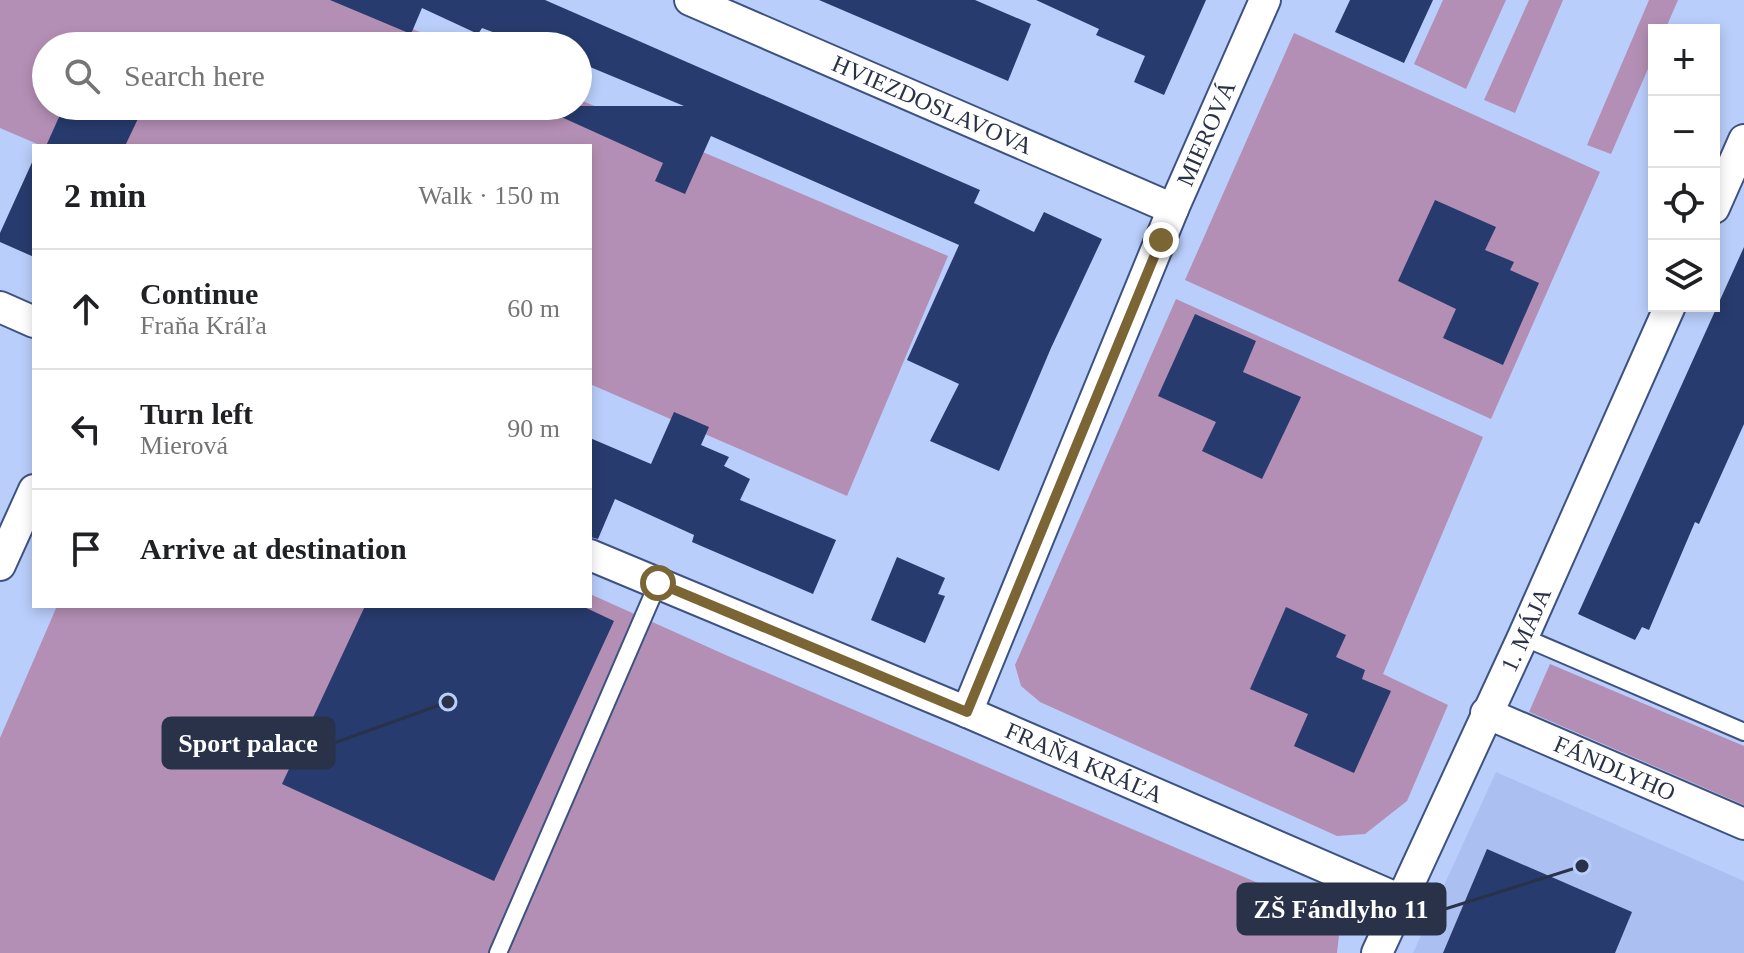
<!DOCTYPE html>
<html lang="en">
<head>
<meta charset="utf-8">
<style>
	body { margin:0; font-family:"Times New Roman",serif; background:#f6f6f6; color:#202124 }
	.controls { position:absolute; right:24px; top:24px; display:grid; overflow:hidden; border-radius:0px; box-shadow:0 4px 12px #0003 }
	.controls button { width:72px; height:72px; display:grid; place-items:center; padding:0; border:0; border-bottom:2px solid #e0e0e0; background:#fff; color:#202124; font:40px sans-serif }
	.stop { position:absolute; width:24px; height:24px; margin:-18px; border:6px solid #7b6535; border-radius:50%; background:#fff }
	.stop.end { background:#7b6535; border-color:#fff; box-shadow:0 2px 8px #0008 }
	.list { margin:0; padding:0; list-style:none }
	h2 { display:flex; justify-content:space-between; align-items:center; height:104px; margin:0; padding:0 32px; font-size:34px }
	h2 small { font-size:26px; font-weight:400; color:#757577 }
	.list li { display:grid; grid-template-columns:52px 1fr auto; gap:24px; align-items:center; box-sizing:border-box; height:120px; padding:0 32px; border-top:2px solid #e0e0e0 }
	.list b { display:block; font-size:30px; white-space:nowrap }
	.list p { margin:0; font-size:26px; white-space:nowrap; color:#757577 }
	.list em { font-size:26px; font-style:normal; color:#757577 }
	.icon { flex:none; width:44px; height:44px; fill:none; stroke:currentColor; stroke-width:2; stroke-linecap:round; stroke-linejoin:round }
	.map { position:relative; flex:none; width:1744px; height:953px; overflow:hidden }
	.search { position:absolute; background:#fff; box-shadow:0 4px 12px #0003; left:32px; top:32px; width:560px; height:88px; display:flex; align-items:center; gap:20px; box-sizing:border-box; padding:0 28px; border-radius:44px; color:#757577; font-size:30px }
	.panel { position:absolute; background:#fff; box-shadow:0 4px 12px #0003; left:32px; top:144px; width:560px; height:464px; border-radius:0px }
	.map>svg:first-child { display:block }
	.built { fill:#abc0f1 }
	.green { fill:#b48fb5 }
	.building { fill:#273b6e }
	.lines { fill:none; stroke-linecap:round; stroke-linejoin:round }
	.service-casing { stroke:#3e5282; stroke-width:20 }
	.minor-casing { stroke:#3e5282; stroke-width:34 }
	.service { stroke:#fff; stroke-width:16 }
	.minor { stroke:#fff; stroke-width:30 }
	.route { stroke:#7b6535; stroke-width:10 }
	.labels { text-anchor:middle; stroke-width:8; stroke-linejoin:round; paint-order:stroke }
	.street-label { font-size:24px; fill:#293248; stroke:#b9cefb }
	.leader { fill:none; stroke:#293248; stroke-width:3 }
	.callout-dot { fill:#293248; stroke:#b9cefb; stroke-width:3 }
	.callout { fill:#293248; stroke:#293248; stroke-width:3 }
	.callout-label { font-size:26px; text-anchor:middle; font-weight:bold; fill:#fff }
</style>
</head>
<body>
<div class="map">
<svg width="1744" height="953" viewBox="0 0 1744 953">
	<rect width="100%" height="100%" fill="#b9cefb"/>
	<path class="built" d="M1496,772L1744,881V953H1413Z"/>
	<path class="green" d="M0,0H344L453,46H46V106H578V99L948,256L847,496L590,384V146H42L0,128Z
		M1443,0H1506L1466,89L1414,64Z
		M1529,0H1563L1515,113L1484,100Z
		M1649,0H1678L1665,30H1654V55L1611,154L1587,145Z
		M1294,33L1600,172L1491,419L1185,280Z
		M1176,299L1483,437L1383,674L1448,705L1407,801L1365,834L1337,836L1040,702L1021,686L1015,665Z
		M590,594L728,656L1319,909L1340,926L1337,953H0V738L57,606H590Z
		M1550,664L1744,746V805L1529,712Z"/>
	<path class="building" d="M330,0H545L980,190L974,203L1034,232L1044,212L1102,239L1051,348L999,471L930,441L959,384L907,360L959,245L711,136L685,194L655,181L663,163L537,106H684L578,62V46H530L482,28L478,34L422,8L411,34Z
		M819,0H975L1031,24L1008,81Z
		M1036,0H1206L1164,95L1134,82L1145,56L1096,35L1099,29Z
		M1350,0H1433L1404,63L1335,32Z
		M64,106H144L125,146H46Z
		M34,158V257L0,242V233Z
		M1435,200L1496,227L1485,250L1514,262L1510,270L1539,283L1503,365L1443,338L1456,309L1398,281Z
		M1744,247V424L1699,524L1695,522L1649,630L1642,627L1635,640L1578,614Z
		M1195,314L1256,341L1243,372L1301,397L1262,479L1202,451L1216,422L1158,396Z
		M674,412L709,427L701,445L729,457L724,466L750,479L740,500L836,540L813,594L692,542L694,535L615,499L598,539L590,537V438L651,464Z
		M897,557L945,578L938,594L945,596L925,643L871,620Z
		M365,606H582L614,621L494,881L282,784Z
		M1286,607L1346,635L1336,657L1365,670L1362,679L1391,691L1354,773L1294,746L1308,714L1250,689Z
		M1487,849L1632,912L1615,953H1443Z"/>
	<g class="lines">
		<g class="service-casing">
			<path id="service" d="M1523,637L1744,732
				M498,953L658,583"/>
		</g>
		<g class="minor-casing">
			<g id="minor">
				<path id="s1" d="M690,0L1173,209"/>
				<path d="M1714,208L1744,140"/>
				<path d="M0,307L34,322"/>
				<path id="s2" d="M590,555L967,712L1401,900"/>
				<path d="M0,565L34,490"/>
				<path id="s3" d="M967,712L1173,209L1265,0"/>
				<path id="s4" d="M1486,713L1744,824"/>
				<path id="s5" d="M1377,953L1523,637L1670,306"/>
			</g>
		</g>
		<use href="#service" class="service"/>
		<use href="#minor" class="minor"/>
	</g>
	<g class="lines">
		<path class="route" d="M658,583L967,712L1161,240"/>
	</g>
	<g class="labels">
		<g class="street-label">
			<text dy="8" stroke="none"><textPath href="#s1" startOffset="264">HVIEZDOSLAVOVA</textPath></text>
			<text dy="8" stroke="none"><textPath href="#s3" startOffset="626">MIEROVÁ</textPath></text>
			<text dy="8" stroke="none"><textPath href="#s5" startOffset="356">1. MÁJA</textPath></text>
			<text dy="8" stroke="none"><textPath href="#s2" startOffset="536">FRAŇA KRÁĽA</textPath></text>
			<text dy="8" stroke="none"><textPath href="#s4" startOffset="140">FÁNDLYHO</textPath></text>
		</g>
	</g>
	<path class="leader" d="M448 702L334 743M1582 866L1445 909"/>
	<g class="callout-dot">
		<circle cx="448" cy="702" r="8"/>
		<circle cx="1582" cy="866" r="8"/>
	</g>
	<g class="callout">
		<rect x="163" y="718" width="171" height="50" rx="8"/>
		<rect x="1238" y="884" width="207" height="50" rx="8"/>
	</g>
	<g class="callout-label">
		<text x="248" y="752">Sport palace</text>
		<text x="1341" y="918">ZŠ Fándlyho 11</text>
	</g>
</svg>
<div class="controls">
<button>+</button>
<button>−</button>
<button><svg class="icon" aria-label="locate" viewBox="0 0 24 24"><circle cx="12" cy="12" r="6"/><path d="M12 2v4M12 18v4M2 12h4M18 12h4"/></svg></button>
<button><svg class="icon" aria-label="layers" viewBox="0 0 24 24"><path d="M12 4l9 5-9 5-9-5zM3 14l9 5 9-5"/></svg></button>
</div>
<div class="stop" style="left:658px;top:583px"></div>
<div class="stop end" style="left:1161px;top:240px"></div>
<div class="search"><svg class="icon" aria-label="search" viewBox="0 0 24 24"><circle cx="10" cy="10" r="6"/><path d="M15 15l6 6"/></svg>Search here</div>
<section class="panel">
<h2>2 min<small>Walk · 150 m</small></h2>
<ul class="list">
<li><svg class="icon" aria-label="ahead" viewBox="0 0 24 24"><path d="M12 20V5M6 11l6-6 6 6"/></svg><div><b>Continue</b><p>Fraňa Kráľa</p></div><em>60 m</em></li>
<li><svg class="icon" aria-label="left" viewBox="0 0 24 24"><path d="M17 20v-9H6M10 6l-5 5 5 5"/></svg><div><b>Turn left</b><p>Mierová</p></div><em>90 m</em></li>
<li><svg class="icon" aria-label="arrive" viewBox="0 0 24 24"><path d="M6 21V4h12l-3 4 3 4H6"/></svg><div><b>Arrive at destination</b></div></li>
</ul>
</section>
</div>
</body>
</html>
